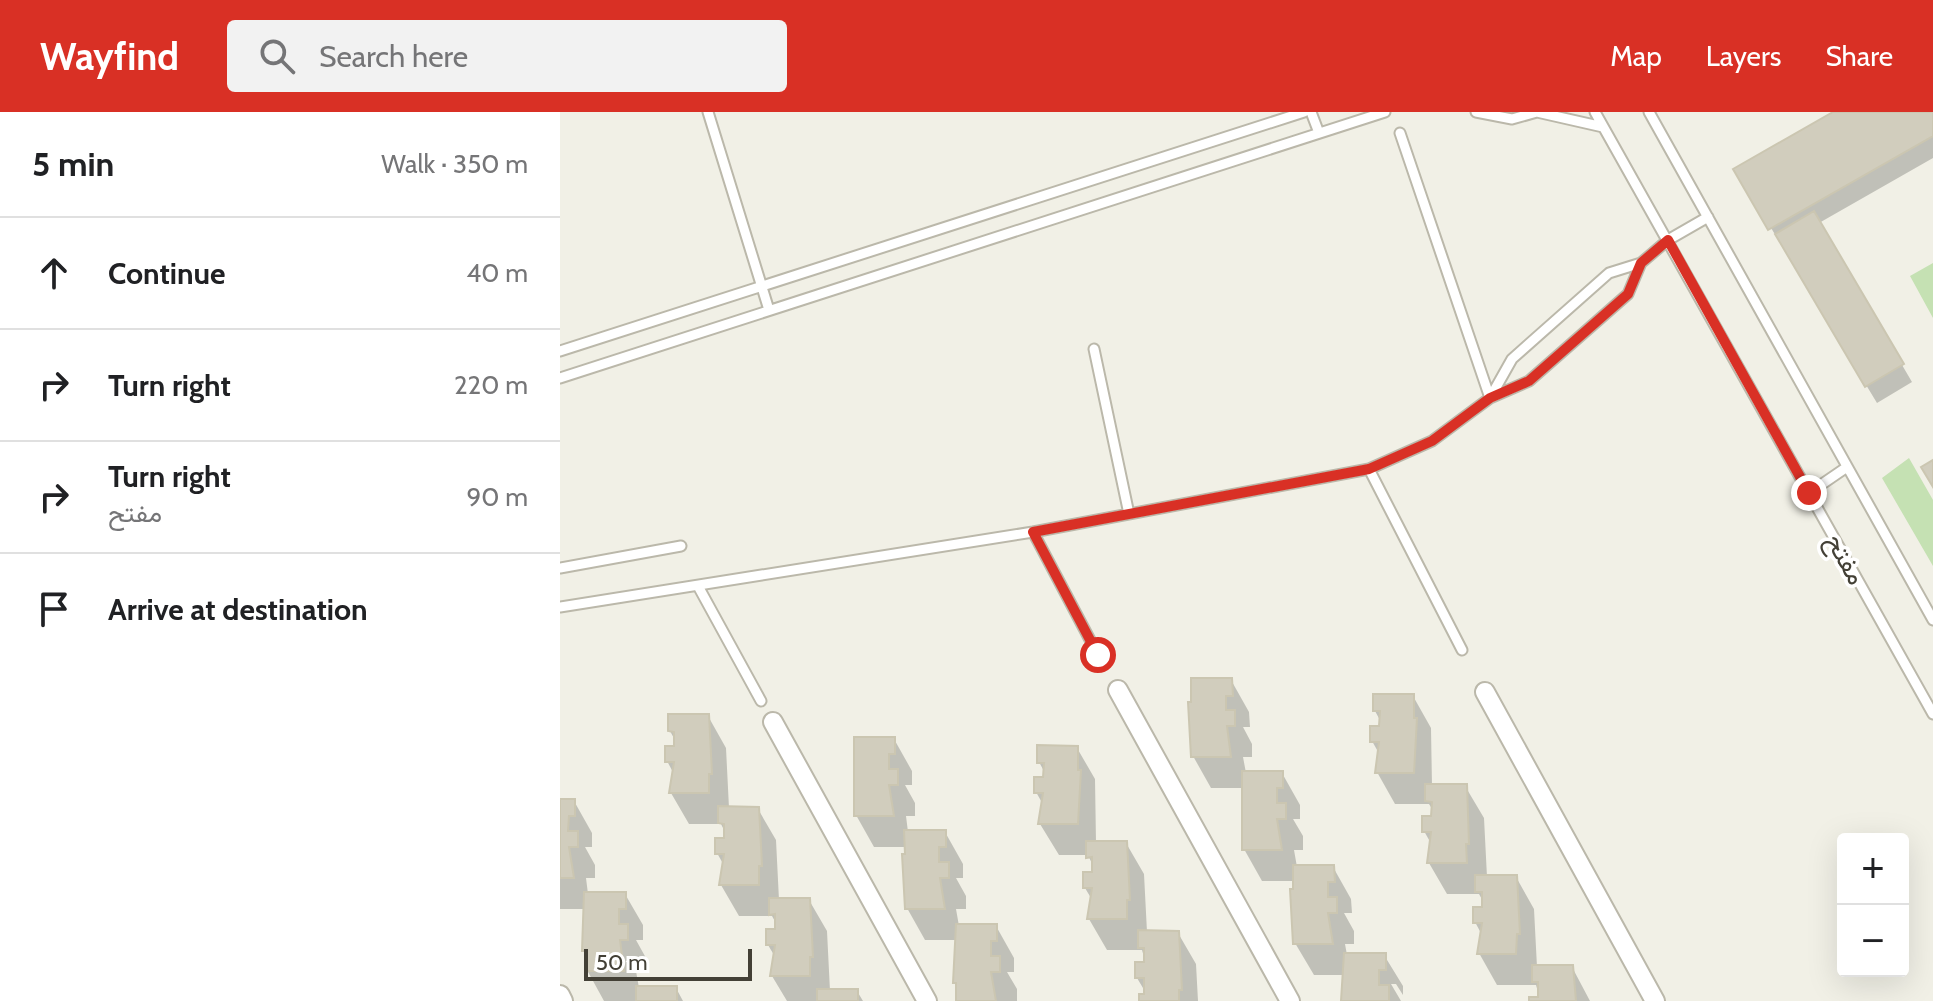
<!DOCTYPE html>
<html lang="en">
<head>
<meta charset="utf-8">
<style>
	body { margin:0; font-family:Cabin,Vazirmatn,sans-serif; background:#f2f2f2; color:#202124 }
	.controls { position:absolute; right:24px; bottom:24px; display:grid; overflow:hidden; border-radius:8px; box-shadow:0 8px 32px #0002 }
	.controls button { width:72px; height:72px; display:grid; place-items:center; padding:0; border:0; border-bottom:2px solid #e0e0e0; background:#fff; color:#202124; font:40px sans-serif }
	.scale { position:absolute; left:24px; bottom:20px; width:168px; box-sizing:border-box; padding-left:8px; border:4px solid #434036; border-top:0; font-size:22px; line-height:28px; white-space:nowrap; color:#434036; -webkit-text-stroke:6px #fff; paint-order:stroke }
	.stop { position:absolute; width:24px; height:24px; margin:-18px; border:6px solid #d93025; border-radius:50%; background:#fff }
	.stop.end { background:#d93025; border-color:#fff; box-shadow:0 2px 8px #0008 }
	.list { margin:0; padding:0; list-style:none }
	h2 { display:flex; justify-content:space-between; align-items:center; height:104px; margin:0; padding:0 32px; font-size:34px }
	h2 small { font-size:26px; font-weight:400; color:#757577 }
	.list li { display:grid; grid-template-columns:52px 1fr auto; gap:24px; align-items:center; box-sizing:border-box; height:112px; padding:0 32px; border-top:2px solid #e0e0e0 }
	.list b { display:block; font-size:30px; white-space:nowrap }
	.list p { margin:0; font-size:26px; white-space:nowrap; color:#757577 }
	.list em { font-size:26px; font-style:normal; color:#757577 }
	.icon { flex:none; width:44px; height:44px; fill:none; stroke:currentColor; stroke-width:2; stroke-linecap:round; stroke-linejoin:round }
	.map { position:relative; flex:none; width:1373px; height:889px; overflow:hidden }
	header { display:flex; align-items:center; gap:48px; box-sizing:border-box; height:112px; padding:0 40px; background:#d93025; color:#fff }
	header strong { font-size:38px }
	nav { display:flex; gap:44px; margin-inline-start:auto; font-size:28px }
	.search { width:560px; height:72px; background:#f2f2f2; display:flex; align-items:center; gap:20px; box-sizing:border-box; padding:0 28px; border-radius:8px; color:#757577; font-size:30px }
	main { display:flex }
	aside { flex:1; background:#fff }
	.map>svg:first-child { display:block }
	.green { fill:#c5e1b3 }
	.shadow { fill:#0003 }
	.building { fill:#d1cdbd; stroke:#cbc6b1; stroke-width:2 }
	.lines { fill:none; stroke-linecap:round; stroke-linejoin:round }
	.lane-casing { stroke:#bbb8aa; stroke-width:13 }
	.street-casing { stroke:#bbb8aa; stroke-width:22 }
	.lane { stroke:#fff; stroke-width:9 }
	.street { stroke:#fff; stroke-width:18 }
	.route { stroke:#d93025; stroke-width:10 }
	.labels { text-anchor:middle; stroke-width:7; stroke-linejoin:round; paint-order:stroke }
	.street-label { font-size:26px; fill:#434036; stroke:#fff }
</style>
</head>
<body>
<header>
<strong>Wayfind</strong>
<div class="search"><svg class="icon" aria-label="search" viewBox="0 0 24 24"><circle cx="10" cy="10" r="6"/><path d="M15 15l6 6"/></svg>Search here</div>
<nav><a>Map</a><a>Layers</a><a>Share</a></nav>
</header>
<main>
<aside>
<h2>5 min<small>Walk · 350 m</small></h2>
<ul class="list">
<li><svg class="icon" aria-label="ahead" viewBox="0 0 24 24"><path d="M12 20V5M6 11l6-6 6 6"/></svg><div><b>Continue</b></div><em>40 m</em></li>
<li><svg class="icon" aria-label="right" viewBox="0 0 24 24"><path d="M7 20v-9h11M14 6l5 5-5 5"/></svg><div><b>Turn right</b></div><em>220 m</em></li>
<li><svg class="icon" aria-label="right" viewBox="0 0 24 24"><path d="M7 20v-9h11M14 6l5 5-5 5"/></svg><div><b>Turn right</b><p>مفتح</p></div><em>90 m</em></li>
<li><svg class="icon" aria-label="arrive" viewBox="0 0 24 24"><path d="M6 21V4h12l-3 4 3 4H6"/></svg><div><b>Arrive at destination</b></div></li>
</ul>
</aside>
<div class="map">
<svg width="1373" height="889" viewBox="0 0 1373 889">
	<rect width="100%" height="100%" fill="#f1f0e6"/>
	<path class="green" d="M1373,151V206L1350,164Z
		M1349,346L1373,388V454L1322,366Z"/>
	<path class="shadow" d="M1277,0H1373V46L1259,111L1352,270L1317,291L1176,58Z
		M671,568L689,600L690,615H683L692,632V645H683L686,661H722L740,693V707H733L743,724V738H734L737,755H773L791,787L792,801H784L794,819V832H785L787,843H824L843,874V883L836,872H831L841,889H785L793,863H754L735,831V769H702L684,737V676H651L633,644Z
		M853,584L871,616L872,674H905L924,706L927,765H956L974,797L977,855H1012L1030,889H971L980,887L976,873H937L919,841L922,823L915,810L924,791L919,782H887L869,751V738L873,735L864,719L874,700L869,692H835L817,660V648L821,645L812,629L821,610L815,599Z
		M148,604L166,636L169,696L198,697L216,728L219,788H249L267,819L270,879H297L303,889H227L212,864L217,848L208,833L217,813L212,804H179L161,773L166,757L157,741L166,722L161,712H129L111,681L114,662L107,649L116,630L110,619Z
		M334,627L352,659V673H345L355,691V704H346L348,720H385L403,752V766H396L406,784V797H396L399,814H436L454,846V860H447L457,877V889H398V828H365L347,796V735H314L296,703Z
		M517,636L535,667L536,731H566L584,762L587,820L618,821L636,852L638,889H581L586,881L577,866L586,852L582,838H547L529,807L534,791L525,776L534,756L528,743H499L480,712L485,696L476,680L485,661L479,650Z
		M0,689H14L32,721V735H25L35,753V766H26L28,782H65L83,813V828H76L86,846V859H76L79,876H116L123,889H44L27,858L25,797H0Z"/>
	<path class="building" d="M1273,0H1373V24L1208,118L1173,57Z
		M1254,99L1344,252L1305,275L1215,122Z
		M1373,348V375L1361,355Z
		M631,566H672L673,584H666V598H675V614H667L671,645H631L628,590H631Z
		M813,582H854V606H857L854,661H815L819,630H810V614H819L820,599H813Z
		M108,602H149L152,662H149V681H109L114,650H105V634H114V620L108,619Z
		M294,625H335V642H329V657H338V673H329L334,704H294Z
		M477,633L518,634V658H521L518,712H478L483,681H474V665H483L484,651H477Z
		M682,659H723V676H717V691H726V707H717L722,738H682Z
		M865,672H907L909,732H906L907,751H867L871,720H862V704H871L872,690L865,689Z
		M0,687H15V704H9L8,719H18V735H9L14,766H0Z
		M158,694L199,695L202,754H199V773H159L164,742H155V726H164V712L158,711Z
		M344,718H386V735H379V750H389V766H380L385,797H345L342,742H345Z
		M526,729H567L570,788H567V807H527L532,776H523V760H532V745L526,746Z
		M733,753H774L775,770H768V785H777V801H768L773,832H733L730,777H733Z
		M915,763H957L960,822H957L956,842H917L922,811H913V795H922V780H915Z
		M24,780H66V797H59V812H68V828H60L64,859H25V839H22Z
		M209,786H250L253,845H250V864H210L215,833H206V817H215V802L209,803Z
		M396,812H437V829H431V844H440V860H431L436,889H396V871H393Z
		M578,818L619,819L622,878H619V889H579V882H584V866H575V850H584V836H578Z
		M784,841H826V858H819V873H829V889H781Z
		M972,853H1013L1016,889H969V885H978V870H972Z
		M76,874H117V889H76Z
		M257,877H298V889H257Z"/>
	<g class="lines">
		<g class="lane-casing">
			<path id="lane" d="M148,0L209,198
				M751,0L759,21
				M916,0L952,7L977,0L1043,15
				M1035,0L1373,602
				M1089,0L1373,508
				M840,21L930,286
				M534,237L569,402
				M0,239L744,0
				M0,266L825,0
				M930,286L952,247L1049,161L1081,151L1108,128L1148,105
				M809,357L902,538
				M1249,381L1287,355
				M473,420L538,543
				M0,456L121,434
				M138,474L201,589
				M0,495L473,420L809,357L872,329L930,286L969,269L1068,182L1081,151"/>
		</g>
		<g class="street-casing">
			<path id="street" d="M558,578L730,889
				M925,580L1095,889
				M213,610L367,889
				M0,883L3,889"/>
		</g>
		<use href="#lane" class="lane"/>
		<use href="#street" class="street"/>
	</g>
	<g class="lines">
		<path class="route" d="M538,543L473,420L809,357L872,329L930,286L969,269L1068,182L1081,151L1108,128L1249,381"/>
	</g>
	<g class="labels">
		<g class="street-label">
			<text transform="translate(1286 447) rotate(61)" y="9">مفتح</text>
		</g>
	</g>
</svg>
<div class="controls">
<button>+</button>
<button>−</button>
</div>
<div class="scale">50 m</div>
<div class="stop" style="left:538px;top:543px"></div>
<div class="stop end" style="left:1249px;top:381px"></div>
</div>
</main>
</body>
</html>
